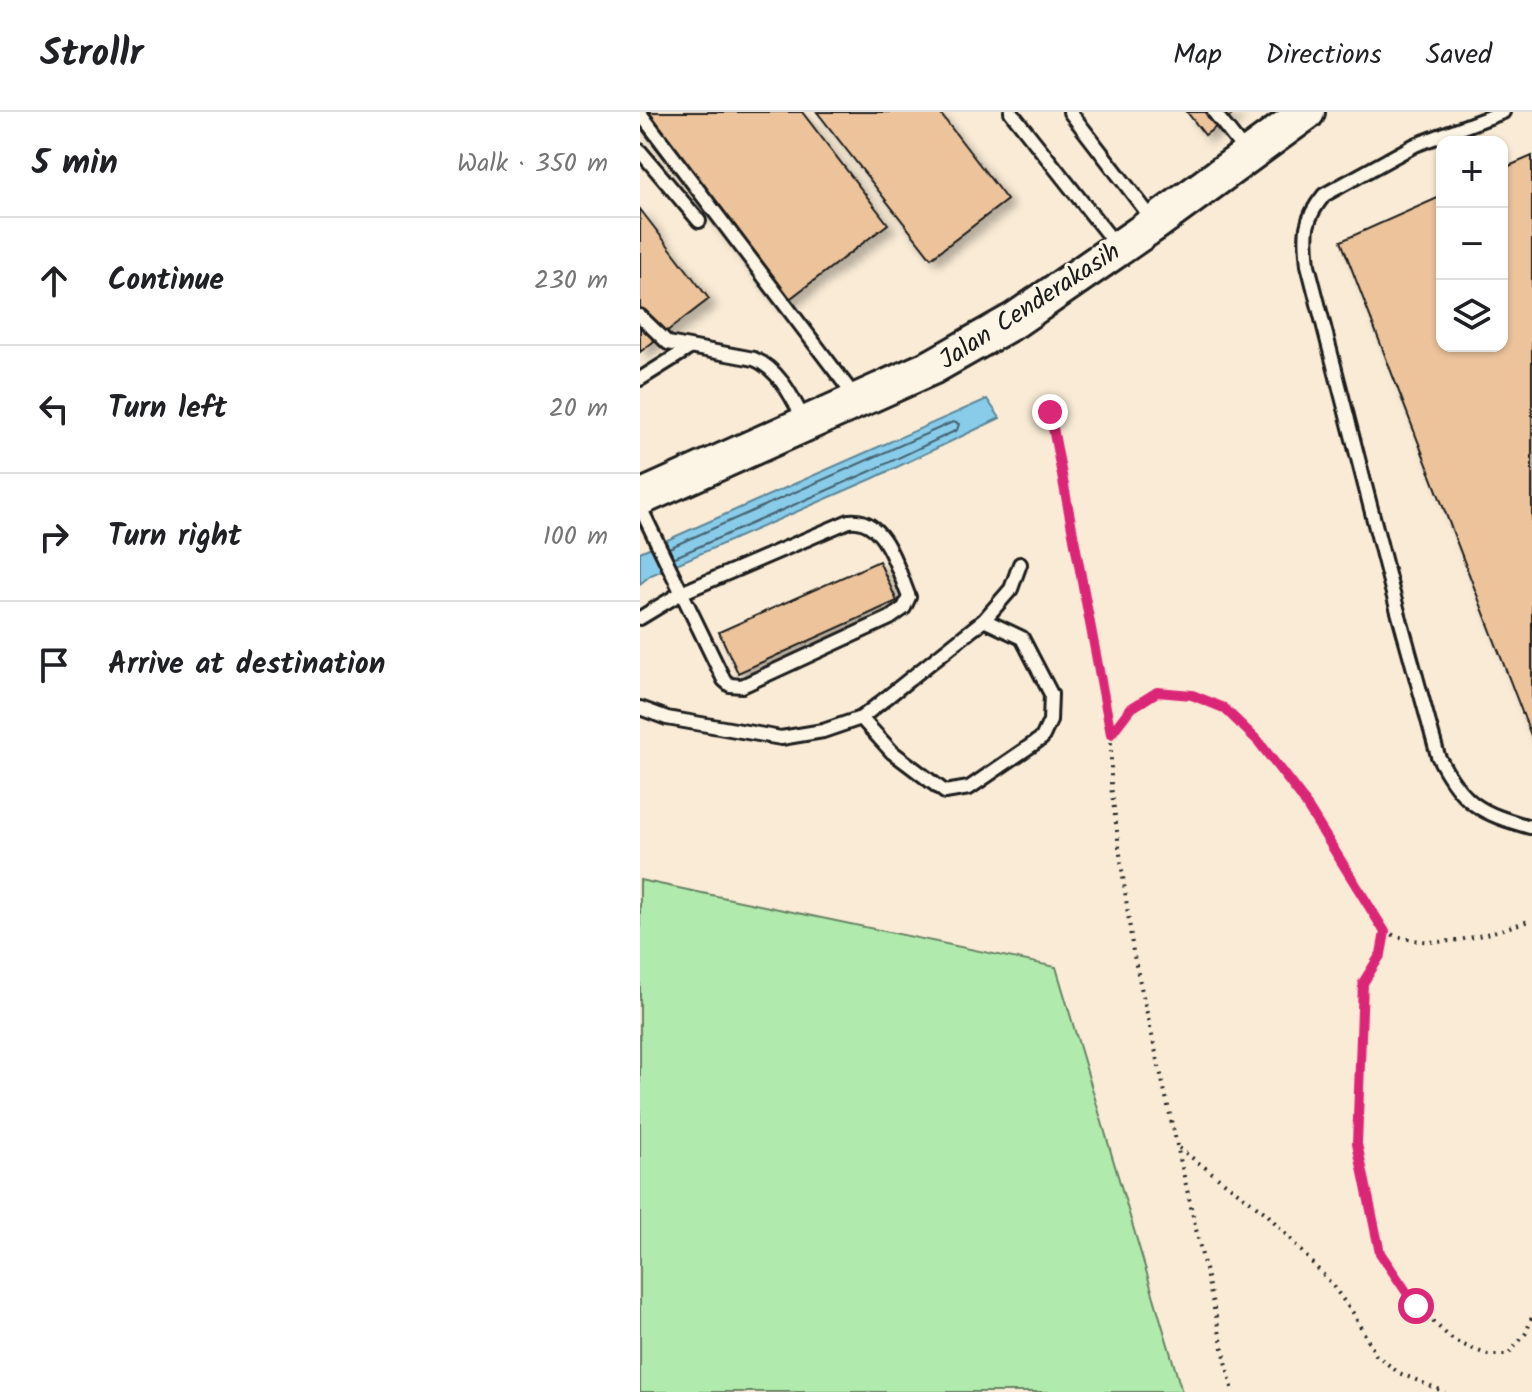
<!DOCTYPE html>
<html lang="en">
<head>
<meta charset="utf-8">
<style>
	body { margin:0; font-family:Kalam,sans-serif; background:#f6f6f6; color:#202124 }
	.controls { position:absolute; right:24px; top:24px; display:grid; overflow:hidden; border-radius:16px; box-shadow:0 2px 6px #0004 }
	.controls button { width:72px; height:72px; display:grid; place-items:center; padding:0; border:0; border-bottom:2px solid #e0e0e0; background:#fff; color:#202124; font:40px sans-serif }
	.stop { position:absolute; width:24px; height:24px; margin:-18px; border:6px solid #db2777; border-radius:50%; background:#fff }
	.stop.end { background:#db2777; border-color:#fff; box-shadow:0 2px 8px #0008 }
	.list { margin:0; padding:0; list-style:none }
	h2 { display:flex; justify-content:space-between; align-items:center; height:104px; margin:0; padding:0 32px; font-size:34px }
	h2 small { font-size:26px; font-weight:400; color:#757577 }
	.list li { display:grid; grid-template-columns:52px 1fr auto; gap:24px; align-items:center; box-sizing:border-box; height:128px; padding:0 32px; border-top:2px solid #e0e0e0 }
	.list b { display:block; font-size:30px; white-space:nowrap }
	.list em { font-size:26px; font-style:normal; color:#757577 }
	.icon { flex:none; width:44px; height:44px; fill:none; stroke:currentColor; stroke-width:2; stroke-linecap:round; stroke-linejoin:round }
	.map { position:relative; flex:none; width:892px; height:1280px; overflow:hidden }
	header { display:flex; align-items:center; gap:48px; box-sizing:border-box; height:112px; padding:0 40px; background:#fff; border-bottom:2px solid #e0e0e0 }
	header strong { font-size:38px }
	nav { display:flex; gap:44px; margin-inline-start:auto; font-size:28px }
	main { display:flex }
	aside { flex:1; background:#fff }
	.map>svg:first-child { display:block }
	.green { fill:#b1eaad; stroke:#668364; stroke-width:2 }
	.water { fill:#88ccea; stroke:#5d8698; stroke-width:2 }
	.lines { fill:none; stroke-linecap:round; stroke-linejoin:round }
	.shore { stroke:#47626e; stroke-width:2 }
	.building { fill:#ecc39b; stroke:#1c1c1c; stroke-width:2; filter:url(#shadow) }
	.lane-casing { stroke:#1c1c1c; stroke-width:18 }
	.secondary-casing { stroke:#1c1c1c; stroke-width:40 }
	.path { stroke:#1c1c1c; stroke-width:4; stroke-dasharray:2 6; stroke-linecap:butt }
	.lane { stroke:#fcf5e5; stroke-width:12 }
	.secondary { stroke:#fcf5e5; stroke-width:34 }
	.route { stroke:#db2777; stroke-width:10 }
	.labels { text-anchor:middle; stroke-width:6; stroke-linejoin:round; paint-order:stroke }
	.street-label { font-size:26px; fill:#1c1c1c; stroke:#fcf5e5 }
</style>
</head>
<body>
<header>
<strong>Strollr</strong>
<nav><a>Map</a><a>Directions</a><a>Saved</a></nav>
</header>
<main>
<aside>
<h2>5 min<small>Walk · 350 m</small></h2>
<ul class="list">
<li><svg class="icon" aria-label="ahead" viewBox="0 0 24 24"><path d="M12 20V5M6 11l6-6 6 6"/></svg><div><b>Continue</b></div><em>230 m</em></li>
<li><svg class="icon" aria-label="left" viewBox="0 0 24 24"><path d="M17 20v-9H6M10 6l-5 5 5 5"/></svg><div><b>Turn left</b></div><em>20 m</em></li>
<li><svg class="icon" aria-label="right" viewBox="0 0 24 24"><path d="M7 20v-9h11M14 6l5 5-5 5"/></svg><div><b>Turn right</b></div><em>100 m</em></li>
<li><svg class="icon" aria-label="arrive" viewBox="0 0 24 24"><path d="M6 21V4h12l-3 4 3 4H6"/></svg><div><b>Arrive at destination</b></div></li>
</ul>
</aside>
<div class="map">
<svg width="892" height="1280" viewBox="0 0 892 1280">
	<defs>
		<filter id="shadow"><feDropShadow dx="7" dy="7" stdDeviation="4" flood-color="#0004"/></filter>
	</defs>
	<rect width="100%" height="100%" fill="#f9ebd6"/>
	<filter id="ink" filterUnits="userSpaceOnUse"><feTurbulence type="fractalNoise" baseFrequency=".0125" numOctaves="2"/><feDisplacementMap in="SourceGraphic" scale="16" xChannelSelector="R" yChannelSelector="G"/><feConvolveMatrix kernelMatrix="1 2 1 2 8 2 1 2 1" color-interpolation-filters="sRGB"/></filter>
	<g filter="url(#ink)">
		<path class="green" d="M0,768L416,855L542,1280H0Z"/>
		<path class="water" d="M347,287L360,306L234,366L11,463L0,472V440Z"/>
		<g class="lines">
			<path class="shore" d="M29,436L313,310L319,312L317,318L231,359L33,446"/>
		</g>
		<path class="building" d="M0,0H162L248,112L139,195L0,15Z
			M177,0H299L367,88L291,146Z
			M547,0H596L565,23Z
			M892,44V626L701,129L802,84V234H862V57Z
			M0,97L69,187L0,240Z
			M239,449L257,489L98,561L79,520Z"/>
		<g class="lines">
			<g class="lane-casing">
				<path id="lane" d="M371,0L476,133
					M430,0L513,108
					M574,0L607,42
					M863,0L775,33L684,83C663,109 665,121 668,153L752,478L798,644C822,692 840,701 890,715
					M0,1L215,285
					M0,39L59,109
					M0,204L28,231L114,247C139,257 152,285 164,308
					M0,267L48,237
					M0,395L84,568L90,573L102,574L250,506L264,496L269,485C258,459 245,404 209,409L41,481L0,506
					M0,596L27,606L141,626L183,619L221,606L344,508L371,477L380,452
					M221,606L252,640L305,680L329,676L402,626L410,609L411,582L382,526L344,508"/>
			</g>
			<g class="secondary-casing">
				<path id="secondary" d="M0,386L292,255L375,208L515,111L667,0"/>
			</g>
			<path class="path" d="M410,300L471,622V674L493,840L593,1280
				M472,621L490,597L517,580L552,583L584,596L618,629L662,686L745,820C800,841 839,824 892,808
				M745,820L741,842L723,871L717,1032L740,1141L776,1194L814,1229L848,1243H868L886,1221L892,1205
				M539,1036L627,1102L690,1170L713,1201L736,1243L759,1261L805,1280"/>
			<use href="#lane" class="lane"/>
			<use href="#secondary" class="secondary"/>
		</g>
	</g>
	<g class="lines" filter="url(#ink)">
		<path class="route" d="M410,300L471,622L490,597L517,580L552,583L584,596L618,629L662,686L745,820L741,842L723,871L717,1032L740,1141L776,1194"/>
	</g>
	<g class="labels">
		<g class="street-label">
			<text transform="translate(389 193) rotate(-33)" y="9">Jalan Cenderakasih</text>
		</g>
	</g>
</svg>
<div class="controls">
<button>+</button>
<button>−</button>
<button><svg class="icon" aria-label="layers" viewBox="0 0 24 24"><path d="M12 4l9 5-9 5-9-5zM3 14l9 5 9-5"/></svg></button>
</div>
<div class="stop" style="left:776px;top:1194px"></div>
<div class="stop end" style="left:410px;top:300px"></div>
</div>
</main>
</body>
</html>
